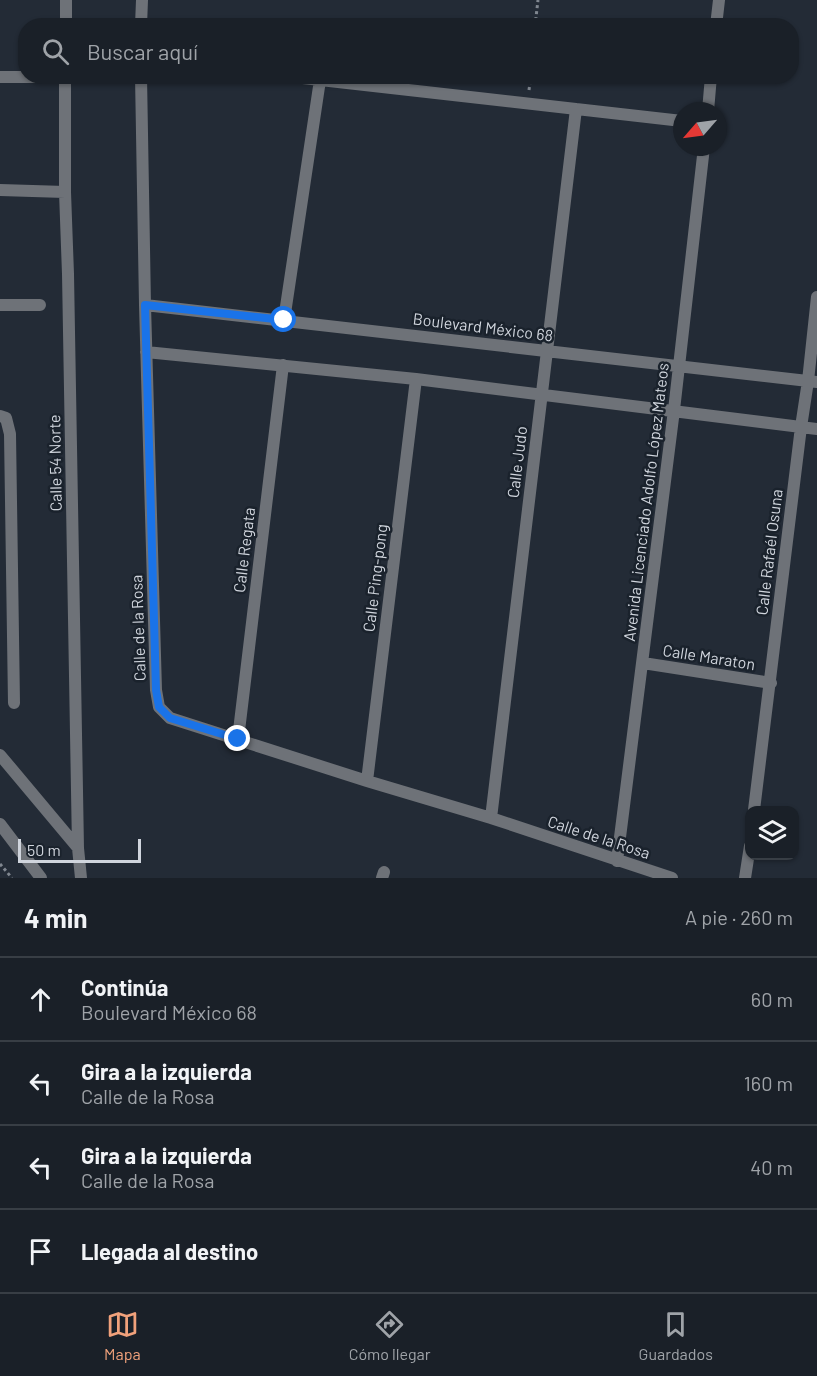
<!DOCTYPE html>
<html lang="es">
<head>
<meta charset="utf-8">
<style>
	body { margin:0; font-family:Barlow,sans-serif; background:#272d34; color:#f1f3f6 }
	.controls { position:absolute; right:18px; bottom:18px; display:grid; overflow:hidden; border-radius:12px; box-shadow:0 2px 4px #0004 }
	.controls button { width:54px; height:54px; display:grid; place-items:center; padding:0; border:0; border-bottom:2px solid #383e45; background:#1a2028; color:#f1f3f6; font:30px sans-serif }
	.compass { position:absolute; left:673px; top:102px; width:54px; height:54px; border-radius:50%; background:#1a2028; box-shadow:0 2px 4px #0004; rotate:242deg }
	.scale { position:absolute; left:18px; bottom:15px; width:123px; box-sizing:border-box; padding-left:6px; border:3px solid #d0d5dd; border-top:0; font-size:16px; line-height:21px; white-space:nowrap; color:#d0d5dd; -webkit-text-stroke:4px #1a222c; paint-order:stroke }
	.stop { position:absolute; width:18px; height:18px; margin:-14px; border:4px solid #1a73e8; border-radius:50%; background:#fff }
	.stop.end { background:#1a73e8; border-color:#fff; box-shadow:0 2px 6px #0008 }
	.list { margin:0; padding:0; list-style:none }
	h2 { display:flex; justify-content:space-between; align-items:center; height:78px; margin:0; padding:0 24px; font-size:26px }
	h2 small { font-size:20px; font-weight:400; color:#9fa3a8 }
	.list li { display:grid; grid-template-columns:39px 1fr auto; gap:18px; align-items:center; box-sizing:border-box; height:84px; padding:0 24px; border-top:2px solid #383e45 }
	.list b { display:block; font-size:22px; white-space:nowrap }
	.list p { margin:0; font-size:20px; white-space:nowrap; color:#9fa3a8 }
	.list em { font-size:20px; font-style:normal; color:#9fa3a8 }
	.icon { flex:none; width:33px; height:33px; fill:none; stroke:currentColor; stroke-width:2; stroke-linecap:round; stroke-linejoin:round }
	.map { position:relative; flex:none; width:817px; height:878px; overflow:hidden }
	.search { position:absolute; background:#1a2028; box-shadow:0 2px 4px #0004; left:18px; right:18px; top:18px; height:66px; display:flex; align-items:center; gap:15px; box-sizing:border-box; padding:0 21px; border-radius:24px; color:#9fa3a8; font-size:22px }
	.sheet { height:414px; background:#1a2028 }
	nav { display:flex; justify-content:space-around; align-items:center; box-sizing:border-box; height:84px; border-top:2px solid #383e45; background:#1a2028; font-size:16px; color:#9fa3a8 }
	nav a { display:grid; justify-items:center; gap:3px }
	nav .on { color:#f1a17b }
	.map>svg:first-child { display:block }
	.lines { fill:none; stroke-linecap:round; stroke-linejoin:round }
	.path { stroke:#808790; stroke-width:3; stroke-dasharray:3 3; stroke-linecap:butt }
	.street { stroke:#6e7278; stroke-width:12 }
	.route { stroke:#1a73e8; stroke-width:8 }
	.labels { text-anchor:middle; stroke-width:5; stroke-linejoin:round; paint-order:stroke }
	.street-label { font-size:16px; fill:#d0d5dd; stroke:#1a222c }
</style>
</head>
<body>
<div class="map">
<svg width="817" height="878" viewBox="0 0 817 878">
	<rect width="100%" height="100%" fill="#232b36"/>
	<g class="lines">
		<path class="path" d="M535,26L538,0
			M529,90L531,76
			M0,864L12,878"/>
		<path class="street" d="M66,26V0
			M141,26L142,0
			M716,26L719,0
			M65,76V192L68,274L78,848L81,878
			M141,76L145,305L156,690L159,707L170,718L367,781L491,818L672,878
			M285,76L682,121
			M0,77H65
			M708,111L711,76
			M0,190L65,192
			M0,305H40
			M145,305L817,382
			M284,320L320,80
			M146,352L416,379L817,429
			M0,416L6,418L10,434L14,703
			M643,663L771,683
			M238,739L283,365
			M0,755L78,848
			M367,781L416,379
			M754,810L801,427L808,381L817,297
			M491,818L576,109
			M0,824L41,878
			M617,861L674,410L704,147
			M382,878L384,872
			M745,878L750,846"/>
	</g>
	<g class="lines">
		<path class="route" d="M238,739L170,718L159,707L156,690L145,305L284,320"/>
	</g>
	<g class="labels">
		<g class="street-label">
			<text transform="translate(483 327) rotate(7)" y="6">Boulevard México 68</text>
			<text transform="translate(517 462) rotate(-83)" y="6">Calle Judo</text>
			<text transform="translate(55 463) rotate(-91)" y="6">Calle 54 Norte</text>
			<text transform="translate(646 502) rotate(-83)" y="6">Avenida Licenciado Adolfo López Mateos</text>
			<text transform="translate(244 550) rotate(-83)" y="6">Calle Regata</text>
			<text transform="translate(769 552) rotate(-83)" y="6">Calle Rafaél Osuna</text>
			<text transform="translate(375 578) rotate(-83)" y="6">Calle Ping-pong</text>
			<text transform="translate(138 628) rotate(-92)" y="6">Calle de la Rosa</text>
			<text transform="translate(709 657) rotate(9)" y="6">Calle Maraton</text>
			<text transform="translate(599 837) rotate(18)" y="6">Calle de la Rosa</text>
		</g>
	</g>
</svg>
<div class="controls">
<button><svg class="icon" aria-label="layers" viewBox="0 0 24 24"><path d="M12 4l9 5-9 5-9-5zM3 14l9 5 9-5"/></svg></button>
</div>
<svg class="compass" viewBox="-18 -18 36 36"><path d="M0-13l5 13h-10z" fill="#e53935"/><path d="M0 13l5-13h-10z" fill="#9fa3a8"/></svg>
<div class="scale">50 m</div>
<div class="stop" style="left:284px;top:320px"></div>
<div class="stop end" style="left:238px;top:739px"></div>
<div class="search"><svg class="icon" aria-label="search" viewBox="0 0 24 24"><circle cx="10" cy="10" r="6"/><path d="M15 15l6 6"/></svg>Buscar aquí</div>
</div>
<section class="sheet">
<h2>4 min<small>A pie · 260 m</small></h2>
<ul class="list">
<li><svg class="icon" aria-label="ahead" viewBox="0 0 24 24"><path d="M12 20V5M6 11l6-6 6 6"/></svg><div><b>Continúa</b><p>Boulevard México 68</p></div><em>60 m</em></li>
<li><svg class="icon" aria-label="left" viewBox="0 0 24 24"><path d="M17 20v-9H6M10 6l-5 5 5 5"/></svg><div><b>Gira a la izquierda</b><p>Calle de la Rosa</p></div><em>160 m</em></li>
<li><svg class="icon" aria-label="left" viewBox="0 0 24 24"><path d="M17 20v-9H6M10 6l-5 5 5 5"/></svg><div><b>Gira a la izquierda</b><p>Calle de la Rosa</p></div><em>40 m</em></li>
<li><svg class="icon" aria-label="arrive" viewBox="0 0 24 24"><path d="M6 21V4h12l-3 4 3 4H6"/></svg><div><b>Llegada al destino</b></div></li>
</ul>
</section>
<nav>
<a class="on"><svg class="icon" aria-label="map" viewBox="0 0 24 24"><path d="M3 6l6-2 6 2 6-2v14l-6 2-6-2-6 2zM9 4v14M15 6v14"/></svg>Mapa</a>
<a><svg class="icon" aria-label="directions" viewBox="0 0 24 24"><path d="M12 3l9 9-9 9-9-9zM9 14v-3h6M13 9l2 2-2 2"/></svg>Cómo llegar</a>
<a><svg class="icon" aria-label="saved" viewBox="0 0 24 24"><path d="M7 4h10v16l-5-4-5 4z"/></svg>Guardados</a>
</nav>
</body>
</html>
